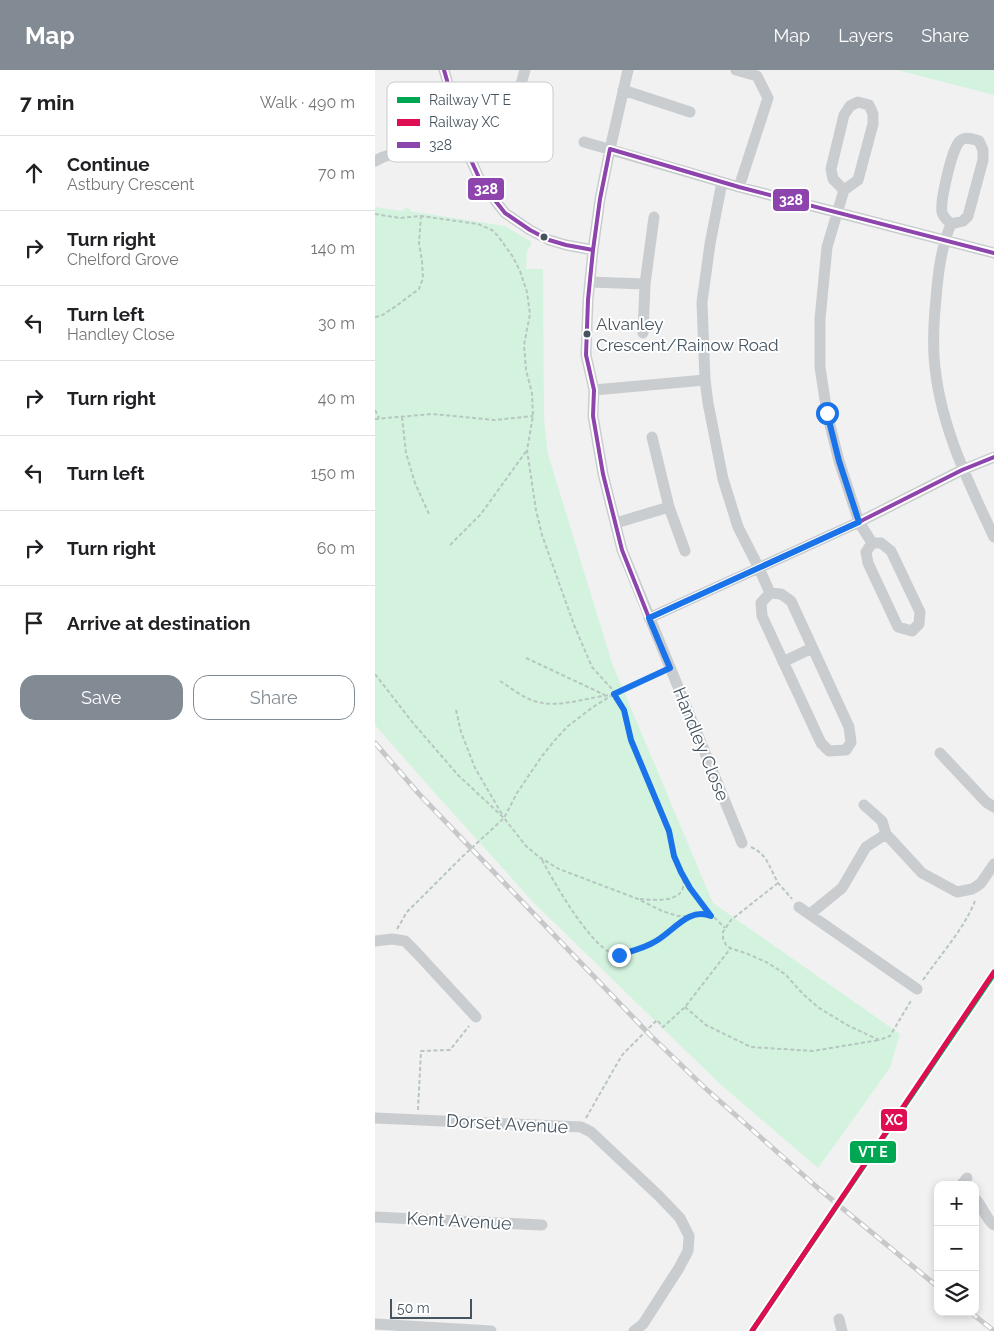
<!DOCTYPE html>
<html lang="en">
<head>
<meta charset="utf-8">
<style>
	body { margin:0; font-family:Raleway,sans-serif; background:#f2f2f2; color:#202124 }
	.controls { position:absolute; right:15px; bottom:15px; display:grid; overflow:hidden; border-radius:10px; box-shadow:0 2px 8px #0003 }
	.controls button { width:45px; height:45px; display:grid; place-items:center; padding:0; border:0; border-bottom:1px solid #e0e0e0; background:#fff; color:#202124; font:25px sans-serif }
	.scale { position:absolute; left:15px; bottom:12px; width:82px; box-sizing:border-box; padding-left:5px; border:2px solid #465460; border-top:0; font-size:14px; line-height:18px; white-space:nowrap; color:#465460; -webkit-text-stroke:4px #fff; paint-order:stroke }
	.stop { position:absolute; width:15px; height:15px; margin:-11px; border:4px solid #1a73e8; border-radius:50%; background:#fff }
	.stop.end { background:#1a73e8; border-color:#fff; box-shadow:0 1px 5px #0008 }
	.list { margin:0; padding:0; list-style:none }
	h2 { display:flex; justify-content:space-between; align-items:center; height:65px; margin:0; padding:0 20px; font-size:21px }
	h2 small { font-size:16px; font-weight:400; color:#757577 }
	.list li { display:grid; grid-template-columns:32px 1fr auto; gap:15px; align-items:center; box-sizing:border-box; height:75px; padding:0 20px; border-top:1px solid #e0e0e0 }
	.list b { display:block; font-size:19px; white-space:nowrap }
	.list p { margin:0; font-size:16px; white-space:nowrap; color:#757577 }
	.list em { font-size:16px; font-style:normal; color:#757577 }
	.actions { display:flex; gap:10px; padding:15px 20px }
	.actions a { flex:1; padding:11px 0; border:1px solid #828b93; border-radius:15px; text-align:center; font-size:18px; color:#828b93 }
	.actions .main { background:#828b93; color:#fff }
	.icon { flex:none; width:28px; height:28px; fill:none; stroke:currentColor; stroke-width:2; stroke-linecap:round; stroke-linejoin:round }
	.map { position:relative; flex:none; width:619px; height:1261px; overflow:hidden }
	header { display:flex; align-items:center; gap:30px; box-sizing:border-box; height:70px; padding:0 25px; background:#828b93; color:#fff }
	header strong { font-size:24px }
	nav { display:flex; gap:28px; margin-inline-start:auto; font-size:18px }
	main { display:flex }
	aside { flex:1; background:#fff }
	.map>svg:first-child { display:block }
	.green { fill:#d3f3df }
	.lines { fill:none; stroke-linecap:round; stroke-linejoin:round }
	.path { stroke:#b7c6c1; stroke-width:2; stroke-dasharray:4 2.5; stroke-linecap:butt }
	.street { stroke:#cacdd0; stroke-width:11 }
	.rail-casing { stroke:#c6c8ca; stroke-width:5 }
	.rail { stroke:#fff; stroke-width:3; stroke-dasharray:9; stroke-linecap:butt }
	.bus-1-casing { stroke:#fff; stroke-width:8 }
	.bus-1 { stroke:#8e44ad; stroke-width:4 }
	.rail-1-casing { stroke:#fff; stroke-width:9 }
	.rail-2-casing { stroke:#fff; stroke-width:9 }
	.rail-1 { stroke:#00a651; stroke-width:5 }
	.rail-2 { stroke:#df0d52; stroke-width:5 }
	.route { stroke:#1a73e8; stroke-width:6 }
	.bus-dot { fill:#465460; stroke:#fff; stroke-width:2 }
	.labels { text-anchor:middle; stroke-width:4; stroke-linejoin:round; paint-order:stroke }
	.bus-label { font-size:17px; fill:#465460; stroke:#fff; text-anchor:start }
	.street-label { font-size:18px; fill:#465460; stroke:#fff }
	.key { fill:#fff; stroke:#c8cccf; stroke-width:1 }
	.key-label { font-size:14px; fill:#465460 }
	.line-badge { stroke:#fff; stroke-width:2 }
	.badge-label { font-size:14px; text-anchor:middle; font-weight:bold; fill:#fff }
</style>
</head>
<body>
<header>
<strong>Map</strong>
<nav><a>Map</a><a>Layers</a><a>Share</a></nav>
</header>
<main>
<aside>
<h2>7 min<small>Walk · 490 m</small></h2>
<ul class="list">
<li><svg class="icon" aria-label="ahead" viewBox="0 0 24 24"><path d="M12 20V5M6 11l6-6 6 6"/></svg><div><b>Continue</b><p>Astbury Crescent</p></div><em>70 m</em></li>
<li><svg class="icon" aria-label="right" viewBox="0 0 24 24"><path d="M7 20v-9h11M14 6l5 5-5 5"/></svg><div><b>Turn right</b><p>Chelford Grove</p></div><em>140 m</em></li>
<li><svg class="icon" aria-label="left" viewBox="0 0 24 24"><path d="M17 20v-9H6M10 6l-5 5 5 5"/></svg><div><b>Turn left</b><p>Handley Close</p></div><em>30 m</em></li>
<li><svg class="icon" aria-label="right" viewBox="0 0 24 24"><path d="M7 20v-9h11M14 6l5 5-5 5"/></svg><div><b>Turn right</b></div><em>40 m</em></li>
<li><svg class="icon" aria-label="left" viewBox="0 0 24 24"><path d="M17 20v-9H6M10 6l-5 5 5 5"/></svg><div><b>Turn left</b></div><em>150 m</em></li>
<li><svg class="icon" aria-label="right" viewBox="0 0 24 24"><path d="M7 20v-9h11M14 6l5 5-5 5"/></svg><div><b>Turn right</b></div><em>60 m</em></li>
<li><svg class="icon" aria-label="arrive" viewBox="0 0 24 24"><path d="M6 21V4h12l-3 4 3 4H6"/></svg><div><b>Arrive at destination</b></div></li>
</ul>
<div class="actions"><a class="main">Save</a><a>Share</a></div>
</aside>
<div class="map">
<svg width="619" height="1261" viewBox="0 0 619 1261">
	<rect width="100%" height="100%" fill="#f2f1f1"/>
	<path class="green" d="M522,0H619V25Z
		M0,137L26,141L32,137L36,141L40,142L130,156L157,172L152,182L151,199H168L169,348L173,384L237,593L338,833L525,964L515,998L443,1098L344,1013L159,833L50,712L0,655Z"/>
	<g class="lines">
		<path class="path" d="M0,144L25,148L46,146L103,154L117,160L123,166L138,187L145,201L152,222L155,244L149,275L151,300L157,323L158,346L152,380L161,440L167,465L199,555L217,597L236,618L249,640L256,670L294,761L299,786L306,802L315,818L336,845
			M0,247L6,246L21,236L44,219L48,208L47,191L44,173L46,146
			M0,340L4,348
			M27,347L31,383L40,413L54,444
			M0,349L57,344L120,350L158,346
			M75,475L106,444L152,380
			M151,588L230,625
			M0,604L38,653L83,705L129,748L151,776L164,787L184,799L263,829L287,841L303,846H315L324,843L338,846L350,858
			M125,611C136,618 147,627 159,631C185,639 211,627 237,625
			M81,640L86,662L100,698L128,746
			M376,777C394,785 394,799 404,814C408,819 413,824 417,829
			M167,790C178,810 220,887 245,885C272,882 294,860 315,846
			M403,813L356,850L348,862V868L351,875L355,878L373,884L393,893L410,904L428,924L444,938L474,956L504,970L515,966L537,929
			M265,829C281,830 313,834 308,808
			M22,859L32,842L87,787L129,748L142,723L167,686L180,670L193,656L218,637L239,624L286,602
			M548,910C565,885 589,859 600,831
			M310,937L331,955L376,977L438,981L504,970
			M43,1040L46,981L75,980L94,956
			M211,1048L243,992L248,984L282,950L288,957L310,937L355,879"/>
		<path class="street" d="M69,0L94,86L107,114L130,143L155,160L174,170L191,175L218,180
			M253,0L235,79L225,129L218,180L213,230L211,285L219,320L218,346L228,404L247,480L367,773
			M361,0L382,6L393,28L364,117
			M248,20L315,42
			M134,33L143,25L150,0
			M209,72L364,117L619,183
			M0,91L8,87L87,64
			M347,112L335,174L327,232L330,310L333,333L348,409L363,457L384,498L395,523
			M469,120L458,109L456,99L469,45L475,36L483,32L494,35L498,44V54L483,110L469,120L452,177L445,249V297L452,343L464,391L484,452L497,473H506L516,481L545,542L544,554L537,561L523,557L493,493L491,482L497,473
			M576,154C572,150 568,147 567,142C565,132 577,77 585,71C591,66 597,69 604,71L608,80V90L593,146L588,151L576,154C566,178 563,203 561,229C559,248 558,267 559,286C563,351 592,410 619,467
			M215,212L270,214
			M268,263L270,214L279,147
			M219,320L330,310
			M277,367L294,437L310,481
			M241,453L294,437
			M395,523L406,524L416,531L474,657L476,672L471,680L454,681L446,673L387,546L386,533Z
			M274,548L484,452L587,400L619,387
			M408,592L437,578
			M565,683L611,732L619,737
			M489,735L507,751L511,764
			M424,837L542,919
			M435,844L467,818L491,777L511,764L547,803L582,822L597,819L602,816L606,813L619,794
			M0,871L17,869L30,871L41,882L101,947
			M0,1048L206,1057L216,1062L284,1126L305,1148L314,1166L313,1181L304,1198L268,1254L259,1261
			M586,1115L592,1108
			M600,1129C608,1136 610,1148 619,1155
			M0,1147L167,1155
			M464,1249L467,1261
			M0,1254L116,1261"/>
		<g class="rail-casing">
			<path id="rail" d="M0,673L44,724L275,965L330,1018L444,1119L563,1217
				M595,1242L619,1261"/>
		</g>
		<use href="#rail" class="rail"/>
		<g class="bus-1-casing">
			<path id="bus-1" d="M69,0L94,86L107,114L130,143L155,160L174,170L191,175L218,180
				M619,183L364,117L235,79L225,129L218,180L213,230L211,285L219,320L218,346L228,404L247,480L274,548L484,452L587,400L619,387"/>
		</g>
		<use href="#bus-1" class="bus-1"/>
		<g class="rail-1-casing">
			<path id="rail-1" d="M377,1261L619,904"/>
		</g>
		<g class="rail-2-casing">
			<path id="rail-2" d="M377,1261L619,902"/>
		</g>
		<use href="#rail-1" class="rail-1"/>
		<use href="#rail-2" class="rail-2"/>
	</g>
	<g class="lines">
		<path class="route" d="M244,885C257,881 270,878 281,871C299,861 313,837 336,846L315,818L306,802L299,786L294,761L256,670L249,640L239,624L295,598L274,548L484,452L464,391L452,343"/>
	</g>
	<g class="bus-dot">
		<circle cx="169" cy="167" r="4.5"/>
		<circle cx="212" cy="264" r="4.5"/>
	</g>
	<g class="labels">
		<g class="bus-label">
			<text x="221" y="260">Alvanley<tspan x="221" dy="21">Crescent/Rainow Road</tspan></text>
		</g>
		<g class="street-label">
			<text transform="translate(326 674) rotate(68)" y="6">Handley Close</text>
			<text transform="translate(132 1054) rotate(3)" y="6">Dorset Avenue</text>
			<text transform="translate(84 1151) rotate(3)" y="6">Kent Avenue</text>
		</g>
	</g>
	<rect x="12" y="12" width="166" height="80" rx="8" class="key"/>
	<rect x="22" y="27" width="23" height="6" fill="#00a651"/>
	<rect x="22" y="49" width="23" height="7" fill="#df0d52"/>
	<rect x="22" y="72" width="23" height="6" fill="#8e44ad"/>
	<g class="key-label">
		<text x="54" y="35">Railway VT E</text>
		<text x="54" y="57">Railway XC</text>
		<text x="54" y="80">328</text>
	</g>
	<g class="line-badge">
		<rect x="92" y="107" width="38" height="24" rx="5" fill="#8e44ad"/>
		<rect x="397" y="118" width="38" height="24" rx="5" fill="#8e44ad"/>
		<rect x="505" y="1038" width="28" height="24" rx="5" fill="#df0d52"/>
		<rect x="474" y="1070" width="48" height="24" rx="5" fill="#00a651"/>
	</g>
	<g class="badge-label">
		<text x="111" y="124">328</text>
		<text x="416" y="135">328</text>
		<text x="519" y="1055">XC</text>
		<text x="498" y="1087">VT E</text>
	</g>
</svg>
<div class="controls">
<button>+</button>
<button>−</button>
<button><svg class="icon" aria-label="layers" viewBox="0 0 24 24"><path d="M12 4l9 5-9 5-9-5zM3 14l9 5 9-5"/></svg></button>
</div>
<div class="scale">50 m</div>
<div class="stop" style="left:452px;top:343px"></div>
<div class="stop end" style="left:244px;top:885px"></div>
</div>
</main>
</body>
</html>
